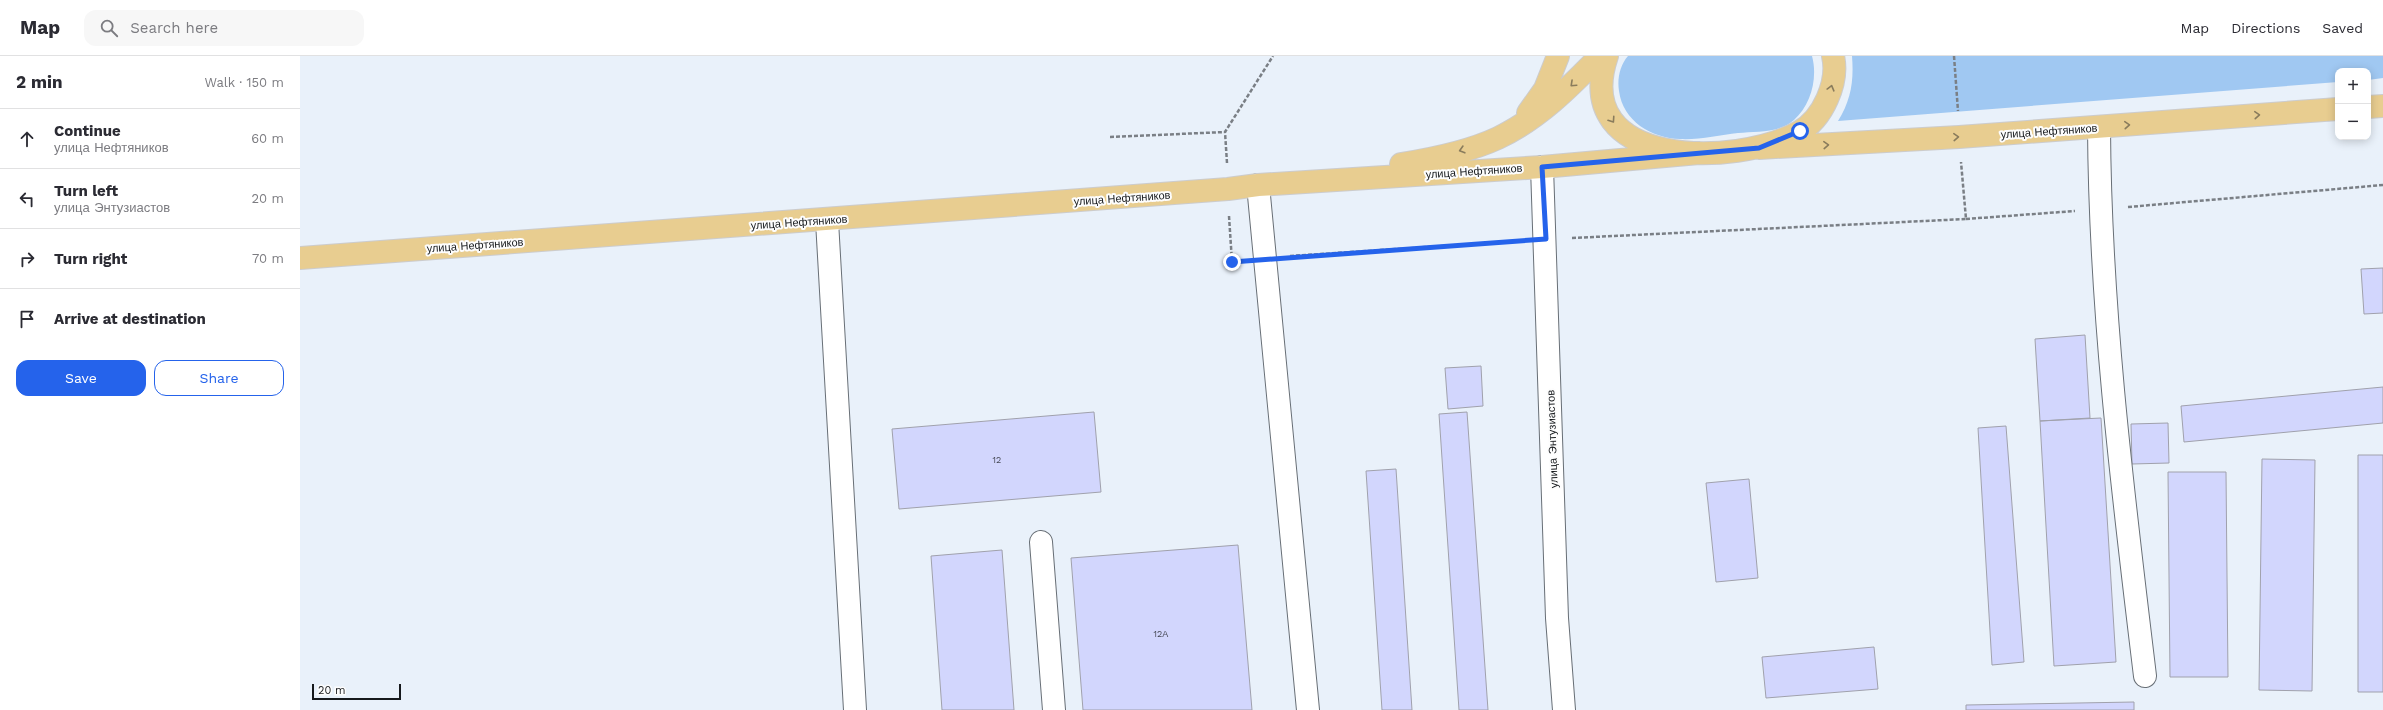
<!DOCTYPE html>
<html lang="en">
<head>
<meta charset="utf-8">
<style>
	body { margin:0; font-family:"Work Sans",sans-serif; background:#f7f7f7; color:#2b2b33 }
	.controls { position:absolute; right:12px; top:12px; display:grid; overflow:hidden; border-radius:8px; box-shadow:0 2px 10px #0003 }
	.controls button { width:36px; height:36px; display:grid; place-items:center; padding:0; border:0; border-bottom:1px solid #e1e1e2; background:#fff; color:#2b2b33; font:20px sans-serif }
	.scale { position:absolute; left:12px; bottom:10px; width:89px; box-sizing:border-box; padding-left:4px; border:2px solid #16191c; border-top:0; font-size:11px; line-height:14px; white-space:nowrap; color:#16191c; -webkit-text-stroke:3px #fdfdfd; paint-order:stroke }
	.stop { position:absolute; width:12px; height:12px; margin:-9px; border:3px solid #2563eb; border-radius:50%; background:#fff }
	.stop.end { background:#2563eb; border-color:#fff; box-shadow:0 1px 4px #0008 }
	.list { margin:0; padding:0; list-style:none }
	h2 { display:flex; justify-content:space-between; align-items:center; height:52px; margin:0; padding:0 16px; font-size:17px }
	h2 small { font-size:13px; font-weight:400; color:#7c7c81 }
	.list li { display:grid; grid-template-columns:26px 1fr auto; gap:12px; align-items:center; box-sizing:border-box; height:60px; padding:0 16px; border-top:1px solid #e1e1e2 }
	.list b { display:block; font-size:15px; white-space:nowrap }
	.list p { margin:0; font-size:13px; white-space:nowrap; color:#7c7c81 }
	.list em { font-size:13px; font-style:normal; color:#7c7c81 }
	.actions { display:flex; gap:8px; padding:12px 16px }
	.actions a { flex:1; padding:9px 0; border:1px solid #2563eb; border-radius:12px; text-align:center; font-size:14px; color:#2563eb }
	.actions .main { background:#2563eb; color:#fff }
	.icon { flex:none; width:22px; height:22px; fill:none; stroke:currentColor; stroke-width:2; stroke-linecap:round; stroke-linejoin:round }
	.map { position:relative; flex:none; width:2083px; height:654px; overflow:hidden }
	header { display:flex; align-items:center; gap:24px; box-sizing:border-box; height:56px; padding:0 20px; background:#fff; border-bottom:1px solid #e1e1e2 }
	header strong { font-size:19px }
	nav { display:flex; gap:22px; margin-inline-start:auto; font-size:14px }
	.search { width:280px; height:36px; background:#f7f7f7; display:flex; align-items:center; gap:10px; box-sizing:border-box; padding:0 14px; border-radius:12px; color:#7c7c81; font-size:15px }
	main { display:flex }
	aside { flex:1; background:#fff }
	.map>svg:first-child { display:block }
	.green { fill:#a0c8f2 }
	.building { fill:#d2d6fd; stroke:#a0a1ac }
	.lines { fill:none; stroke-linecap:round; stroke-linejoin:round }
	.minor-casing { stroke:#686f76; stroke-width:24 }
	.major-casing { stroke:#cccccd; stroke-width:24 }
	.path { stroke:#7a7f85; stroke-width:2.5; stroke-dasharray:4 2; stroke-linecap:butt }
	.minor { stroke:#fff; stroke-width:22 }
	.major { stroke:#e8cd90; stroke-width:22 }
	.oneway { stroke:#8a7c5c }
	.route { stroke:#2563eb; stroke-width:5 }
	.labels { text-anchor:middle; stroke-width:4; stroke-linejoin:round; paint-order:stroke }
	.number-label { font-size:9px; fill:#454854 }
	.street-label { font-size:11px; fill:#16191c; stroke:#fdfdfd }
</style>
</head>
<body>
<header>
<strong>Map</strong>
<div class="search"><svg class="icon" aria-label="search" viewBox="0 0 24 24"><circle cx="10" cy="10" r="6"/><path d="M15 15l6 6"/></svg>Search here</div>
<nav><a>Map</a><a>Directions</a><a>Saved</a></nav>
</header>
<main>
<aside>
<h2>2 min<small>Walk · 150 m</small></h2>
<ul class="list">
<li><svg class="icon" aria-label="ahead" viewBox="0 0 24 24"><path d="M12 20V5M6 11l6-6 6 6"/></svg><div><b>Continue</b><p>улица Нефтяников</p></div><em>60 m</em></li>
<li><svg class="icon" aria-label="left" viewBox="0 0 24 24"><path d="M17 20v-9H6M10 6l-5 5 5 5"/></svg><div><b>Turn left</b><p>улица Энтузиастов</p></div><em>20 m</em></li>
<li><svg class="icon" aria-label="right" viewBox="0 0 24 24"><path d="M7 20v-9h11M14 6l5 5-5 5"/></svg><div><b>Turn right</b></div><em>70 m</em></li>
<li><svg class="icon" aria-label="arrive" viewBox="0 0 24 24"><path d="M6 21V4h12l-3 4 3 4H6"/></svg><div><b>Arrive at destination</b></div></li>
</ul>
<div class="actions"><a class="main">Save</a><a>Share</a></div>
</aside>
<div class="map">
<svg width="2083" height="654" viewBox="0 0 2083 654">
	<rect width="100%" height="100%" fill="#e9f1fa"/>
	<path class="green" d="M1328,0H1512C1518,22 1511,49 1494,64C1480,77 1456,75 1438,77C1420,79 1399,84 1380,83C1351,82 1323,65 1319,35C1317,23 1320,9 1328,0Z
		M1552,0H2083V22L2068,24V15H2038V26L1538,65C1551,44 1554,25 1552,0Z"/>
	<path class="building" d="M2083,212V257L2064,258L2061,213Z
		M1785,279L1790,362L1740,365L1735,283Z
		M1181,310L1183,350L1148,353L1145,312Z
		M2083,331V367L1884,386L1881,350Z
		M794,356L801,436L599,453L592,373Z
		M1167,356L1188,654H1159L1139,358Z
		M1801,362L1816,606L1754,610L1740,365Z
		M1868,367L1869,407L1832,408L1831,368Z
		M1706,370L1724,606L1692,609L1678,372Z
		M2058,399H2083V636H2058Z
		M1962,403L2015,404L2012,635L1959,634Z
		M1096,413L1112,654H1082L1066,415Z
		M1868,416H1926L1928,621H1870Z
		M1449,423L1458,522L1416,526L1406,427Z
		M938,489L952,654H783L771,502Z
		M702,494L714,654H642L631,500Z
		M1574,591L1578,633L1466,642L1462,601Z
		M1834,646V654H1666V649Z"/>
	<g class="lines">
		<g class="minor-casing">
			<path id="minor" d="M1799,71C1800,255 1823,438 1845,620
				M1242,111L1257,562L1264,654
				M958,129L1008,654
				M527,165L555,654
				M741,486L754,654"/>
		</g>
		<g class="major-casing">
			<path id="major" d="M1307,0C1269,113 1436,111 1499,76C1523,63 1539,26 1533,0
				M2068,51L2083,50
				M1228,57L1245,33L1258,0
				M1459,92L1659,81L2038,53
				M1101,108C1133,103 1168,96 1198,82C1238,63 1269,32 1300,0
				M0,202L928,133L958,129L1242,111L1399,97"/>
		</g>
		<path class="path" d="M1654,0L1658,55
			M810,81L925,76
			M927,107L925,76L973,0
			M1828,151L2083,129
			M929,160L932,206L939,205
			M1666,163L1775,155
			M1272,182L1666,163L1661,106
			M990,200L1219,185"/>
		<use href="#minor" class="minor"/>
		<use href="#major" class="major"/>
	</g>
	<defs><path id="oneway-chevron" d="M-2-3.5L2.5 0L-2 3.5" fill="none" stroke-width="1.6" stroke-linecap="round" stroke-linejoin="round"/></defs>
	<g class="oneway">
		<use href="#oneway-chevron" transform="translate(1273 28) rotate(137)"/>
		<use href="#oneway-chevron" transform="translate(1531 32) rotate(-75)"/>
		<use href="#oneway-chevron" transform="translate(1957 59) rotate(-4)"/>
		<use href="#oneway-chevron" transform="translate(1312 64) rotate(56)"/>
		<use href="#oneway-chevron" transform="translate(1827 69) rotate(-4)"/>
		<use href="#oneway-chevron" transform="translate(1656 81) rotate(-3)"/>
		<use href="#oneway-chevron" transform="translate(1526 89) rotate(-3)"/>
		<use href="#oneway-chevron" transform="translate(1162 94) rotate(164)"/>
	</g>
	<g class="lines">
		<path class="route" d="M932,206L1246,183L1242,111L1459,92L1500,75"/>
	</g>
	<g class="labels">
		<g class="number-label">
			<text x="697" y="407">12</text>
			<text x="861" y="581">12А</text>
		</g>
		<g class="street-label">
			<text transform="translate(1749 75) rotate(-4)" y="4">улица Нефтяников</text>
			<text transform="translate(1174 115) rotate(-4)" y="4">улица Нефтяников</text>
			<text transform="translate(822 142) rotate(-4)" y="4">улица Нефтяников</text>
			<text transform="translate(499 166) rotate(-4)" y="4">улица Нефтяников</text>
			<text transform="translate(175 189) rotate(-4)" y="4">улица Нефтяников</text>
			<text transform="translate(1252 383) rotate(-92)" y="4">улица Энтузиастов</text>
		</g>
	</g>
</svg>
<div class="controls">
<button>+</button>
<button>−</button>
</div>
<div class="scale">20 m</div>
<div class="stop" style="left:1500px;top:75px"></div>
<div class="stop end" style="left:932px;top:206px"></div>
</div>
</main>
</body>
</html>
